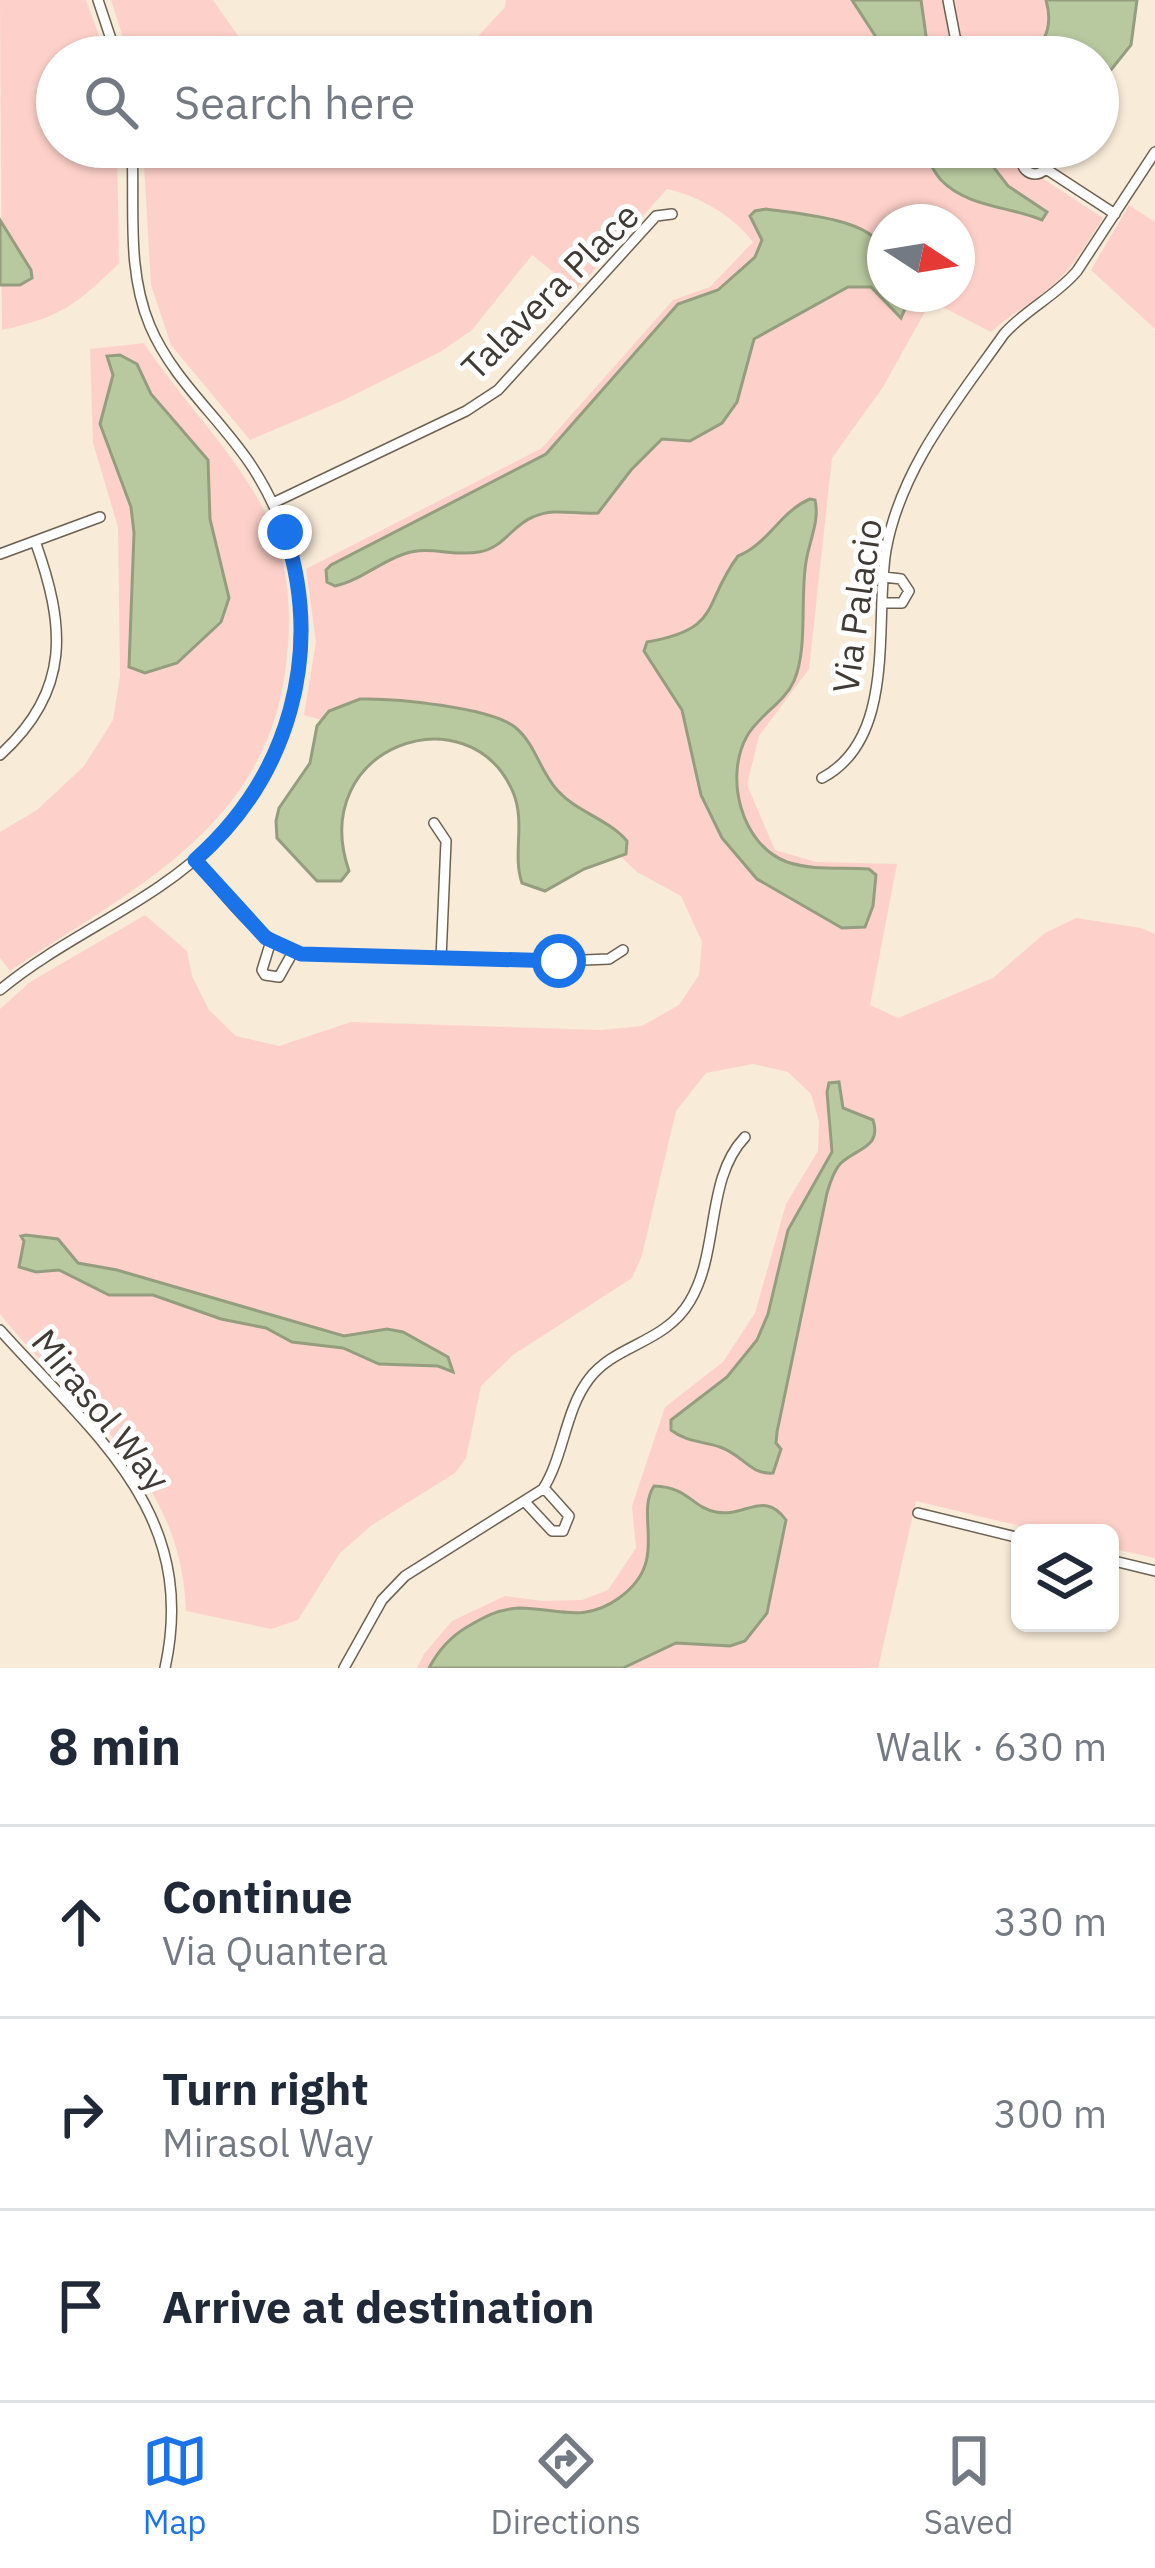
<!DOCTYPE html>
<html lang="en">
<head>
<meta charset="utf-8">
<style>
	body { margin:0; font-family:"IBM Plex Sans",sans-serif; background:#f6f6f7; color:#1f2937 }
	.controls { position:absolute; right:36px; bottom:36px; display:grid; overflow:hidden; border-radius:18px; box-shadow:0 3px 9px #0004 }
	.controls button { width:108px; height:108px; display:grid; place-items:center; padding:0; border:0; border-bottom:3px solid #e0e1e3; background:#fff; color:#1f2937; font:60px sans-serif }
	.compass { position:absolute; left:867px; top:204px; width:108px; height:108px; border-radius:50%; background:#fff; box-shadow:0 3px 9px #0004; rotate:102deg }
	.stop { position:absolute; width:36px; height:36px; margin:-27px; border:9px solid #1a73e8; border-radius:50%; background:#fff }
	.stop.end { background:#1a73e8; border-color:#fff; box-shadow:0 3px 12px #0008 }
	.list { margin:0; padding:0; list-style:none }
	h2 { display:flex; justify-content:space-between; align-items:center; height:156px; margin:0; padding:0 48px; font-size:51px }
	h2 small { font-size:39px; font-weight:400; color:#747a83 }
	.list li { display:grid; grid-template-columns:78px 1fr auto; gap:36px; align-items:center; box-sizing:border-box; height:192px; padding:0 48px; border-top:3px solid #e0e1e3 }
	.list b { display:block; font-size:45px; white-space:nowrap }
	.list p { margin:0; font-size:39px; white-space:nowrap; color:#747a83 }
	.list em { font-size:39px; font-style:normal; color:#747a83 }
	.icon { flex:none; width:66px; height:66px; fill:none; stroke:currentColor; stroke-width:2; stroke-linecap:round; stroke-linejoin:round }
	.map { position:relative; flex:none; width:1155px; height:1668px; overflow:hidden }
	.search { position:absolute; background:#fff; box-shadow:0 3px 9px #0004; left:36px; right:36px; top:36px; height:132px; display:flex; align-items:center; gap:30px; box-sizing:border-box; padding:0 42px; border-radius:66px; color:#747a83; font-size:45px }
	.sheet { height:732px; background:#fff }
	nav { display:flex; justify-content:space-around; align-items:center; box-sizing:border-box; height:168px; border-top:3px solid #e0e1e3; background:#fff; font-size:33px; color:#747a83 }
	nav a { display:grid; justify-items:center; gap:6px }
	nav .on { color:#1a73e8 }
	.map>svg:first-child { display:block }
	.green { fill:#fdd1c9; fill-rule:evenodd }
	.water { fill:#b8c99f; stroke:#949e7f; stroke-width:3 }
	.lines { fill:none; stroke-linecap:round; stroke-linejoin:round }
	.minor-casing { stroke:#6d6252; stroke-width:12 }
	.minor { stroke:#fff; stroke-width:9 }
	.route { stroke:#1a73e8; stroke-width:15 }
	.labels { text-anchor:middle; stroke-width:10; stroke-linejoin:round; paint-order:stroke }
	.street-label { font-size:36px; fill:#403b34; stroke:#fff }
</style>
</head>
<body>
<div class="map">
<svg width="1155" height="1668" viewBox="0 0 1155 1668">
	<rect width="100%" height="100%" fill="#f8ebd8"/>
	<path class="green" d="M0,0H86L107,57H57V147H117L119,263C78,304 59,318 2,330Z
		M111,0H213L253,57H129Z
		M506,0H1061L1068,16L1035,57H459L505,7Z
		M143,147H1004L1016,161L1103,218C1088,241 1075,265 1055,283C1035,301 1011,314 991,332L931,301L883,387L832,458L809,669L759,736L747,785L775,850L816,862L897,864L870,1005L898,1018L993,978L1045,933L1076,918L1141,928L1155,934V1558L1110,1548V1533H1049L916,1501L878,1668H417L424,1654L452,1621L505,1596L543,1601L582,1600L608,1590L636,1548L632,1506L665,1407L723,1362L755,1313L786,1204L818,1151L819,1121L811,1094L788,1072L753,1064L706,1073L676,1111L642,1255L632,1278L513,1355L481,1386L466,1458L455,1473L372,1525L340,1553L298,1620L271,1629L186,1611C181,1472 79,1412 0,1314V1009L30,982L145,915L187,951L192,976L209,1010L236,1036L279,1046L351,1022L602,1030L642,1026L679,1005L699,975L702,942L681,896L637,872L515,757L432,725L346,727L304,715L316,642L306,569L542,448L673,300L710,287L753,242C732,215 701,197 667,189L576,290L532,255L472,330L440,352L342,401L250,440L171,345L151,285ZM885,222H957V294H885Z
		M1129,205L1155,222V329L1091,270Z
		M144,343C182,402 234,450 266,514C288,559 292,606 287,656C272,825 136,886 10,971L0,958V832L37,810L84,766L113,720L120,676L118,527L93,443L90,349Z"/>
	<path class="water" d="M852,0H921L929,57H889Z
		M1046,0H1137L1131,45L1098,86V57H1027C1047,43 1053,24 1046,0Z
		M919,147H978L1008,186L1047,212L1042,220C1008,206 967,207 941,180C932,170 928,157 919,147Z
		M766,209C797,214 878,218 885,255C887,267 885,282 885,294H911L901,318L871,287H848L754,339L737,402L722,423L690,441L662,439L631,470L598,513C575,515 555,507 533,517C512,525 504,548 479,552C453,557 429,545 404,554C380,562 359,581 335,586L327,582L326,570L331,565L546,454L678,304L718,290L755,257L762,240L750,216L755,211Z
		M0,220L31,270L32,278L20,285H0Z
		M120,355L137,364L151,394L208,460L210,519L229,598L221,622L177,663L145,673L129,667L134,533L131,507L100,424L113,375L107,356Z
		M810,499L815,500C820,521 809,541 806,562C800,597 808,649 794,681C784,703 759,715 747,736C724,777 741,845 787,862C814,871 841,867 869,869L876,875L873,906L865,927L842,928L757,879L722,838L701,795L682,710L644,651L647,642C723,629 702,604 738,556C767,545 781,511 810,499Z
		M360,699C392,698 492,707 516,728C536,745 540,772 558,791C577,812 608,819 627,841L626,854L584,869L545,891L522,883C512,854 526,823 513,792C469,690 306,746 349,871L341,881H317L277,838L276,821L279,808L310,763L317,726L329,711Z
		M839,1082L843,1108L873,1120C882,1148 856,1148 840,1164C833,1172 830,1183 827,1193L777,1432L776,1443L781,1449L773,1473C750,1475 742,1454 720,1447C702,1441 686,1442 671,1430V1420L727,1377L757,1340L768,1314L788,1230L832,1152L827,1092L829,1083Z
		M26,1235L58,1239L78,1263L117,1270L344,1336L387,1329L403,1332L448,1357L453,1372L438,1366L379,1364L343,1348L292,1342L266,1328L221,1319L153,1295H109L59,1270L36,1272L19,1267L24,1241L21,1236Z
		M654,1486C689,1487 691,1507 716,1512C745,1518 764,1489 786,1520L767,1613L745,1641L730,1646L676,1643L623,1668H429C438,1651 450,1637 467,1627C484,1617 498,1609 519,1608C557,1608 583,1624 619,1598C671,1561 634,1517 654,1486Z"/>
	<g class="lines">
		<g class="minor-casing">
			<path id="minor" d="M98,0L117,57
				M948,0L959,57
				M1022 161a13 13 0 1 1 26 0a13 13 0 1 1-26 0Z
				M1046,169L1115,214
				M273,503L466,411L498,390L656,216L672,214
				M0,554L100,517
				M882,603H902L909,591L901,579L884,577
				M0,755C72,690 65,625 35,541
				M822,778C898,738 874,621 886,550C901,467 957,401 1004,334C1026,309 1056,296 1077,271L1155,152
				M434,823L446,841L441,959
				M195,860C226,895 255,940 301,954L559,961L609,959L623,950
				M271,941L262,970L265,975L279,977L293,952
				M0,990C67,934 155,903 216,840C315,739 329,583 251,465C219,417 173,380 150,326C126,269 135,207 132,147
				M0,1330C94,1435 199,1512 165,1668
				M526,1503L552,1531H563L569,1516L544,1488
				M918,1513L1020,1538
				M1110,1560L1155,1571
				M344,1668L382,1600L405,1576L543,1489C564,1456 565,1410 589,1379C615,1344 665,1344 690,1301C720,1251 705,1179 745,1137"/>
		</g>
		<use href="#minor" class="minor"/>
	</g>
	<g class="lines">
		<path class="route" d="M285,532C324,653 290,776 195,860L266,938L301,954L559,961"/>
	</g>
	<g class="labels">
		<g class="street-label">
			<text transform="translate(550 291) rotate(-45)" y="13">Talavera Place</text>
			<text transform="translate(857 606) rotate(-82)" y="13">Via Palacio</text>
			<text transform="translate(101 1410) rotate(51)" y="13">Mirasol Way</text>
		</g>
	</g>
</svg>
<div class="controls">
<button><svg class="icon" aria-label="layers" viewBox="0 0 24 24"><path d="M12 4l9 5-9 5-9-5zM3 14l9 5 9-5"/></svg></button>
</div>
<svg class="compass" viewBox="-18 -18 36 36"><path d="M0-13l5 13h-10z" fill="#e53935"/><path d="M0 13l5-13h-10z" fill="#747a83"/></svg>
<div class="stop" style="left:559px;top:961px"></div>
<div class="stop end" style="left:285px;top:532px"></div>
<div class="search"><svg class="icon" aria-label="search" viewBox="0 0 24 24"><circle cx="10" cy="10" r="6"/><path d="M15 15l6 6"/></svg>Search here</div>
</div>
<section class="sheet">
<h2>8 min<small>Walk · 630 m</small></h2>
<ul class="list">
<li><svg class="icon" aria-label="ahead" viewBox="0 0 24 24"><path d="M12 20V5M6 11l6-6 6 6"/></svg><div><b>Continue</b><p>Via Quantera</p></div><em>330 m</em></li>
<li><svg class="icon" aria-label="right" viewBox="0 0 24 24"><path d="M7 20v-9h11M14 6l5 5-5 5"/></svg><div><b>Turn right</b><p>Mirasol Way</p></div><em>300 m</em></li>
<li><svg class="icon" aria-label="arrive" viewBox="0 0 24 24"><path d="M6 21V4h12l-3 4 3 4H6"/></svg><div><b>Arrive at destination</b></div></li>
</ul>
</section>
<nav>
<a class="on"><svg class="icon" aria-label="map" viewBox="0 0 24 24"><path d="M3 6l6-2 6 2 6-2v14l-6 2-6-2-6 2zM9 4v14M15 6v14"/></svg>Map</a>
<a><svg class="icon" aria-label="directions" viewBox="0 0 24 24"><path d="M12 3l9 9-9 9-9-9zM9 14v-3h6M13 9l2 2-2 2"/></svg>Directions</a>
<a><svg class="icon" aria-label="saved" viewBox="0 0 24 24"><path d="M7 4h10v16l-5-4-5 4z"/></svg>Saved</a>
</nav>
</body>
</html>
